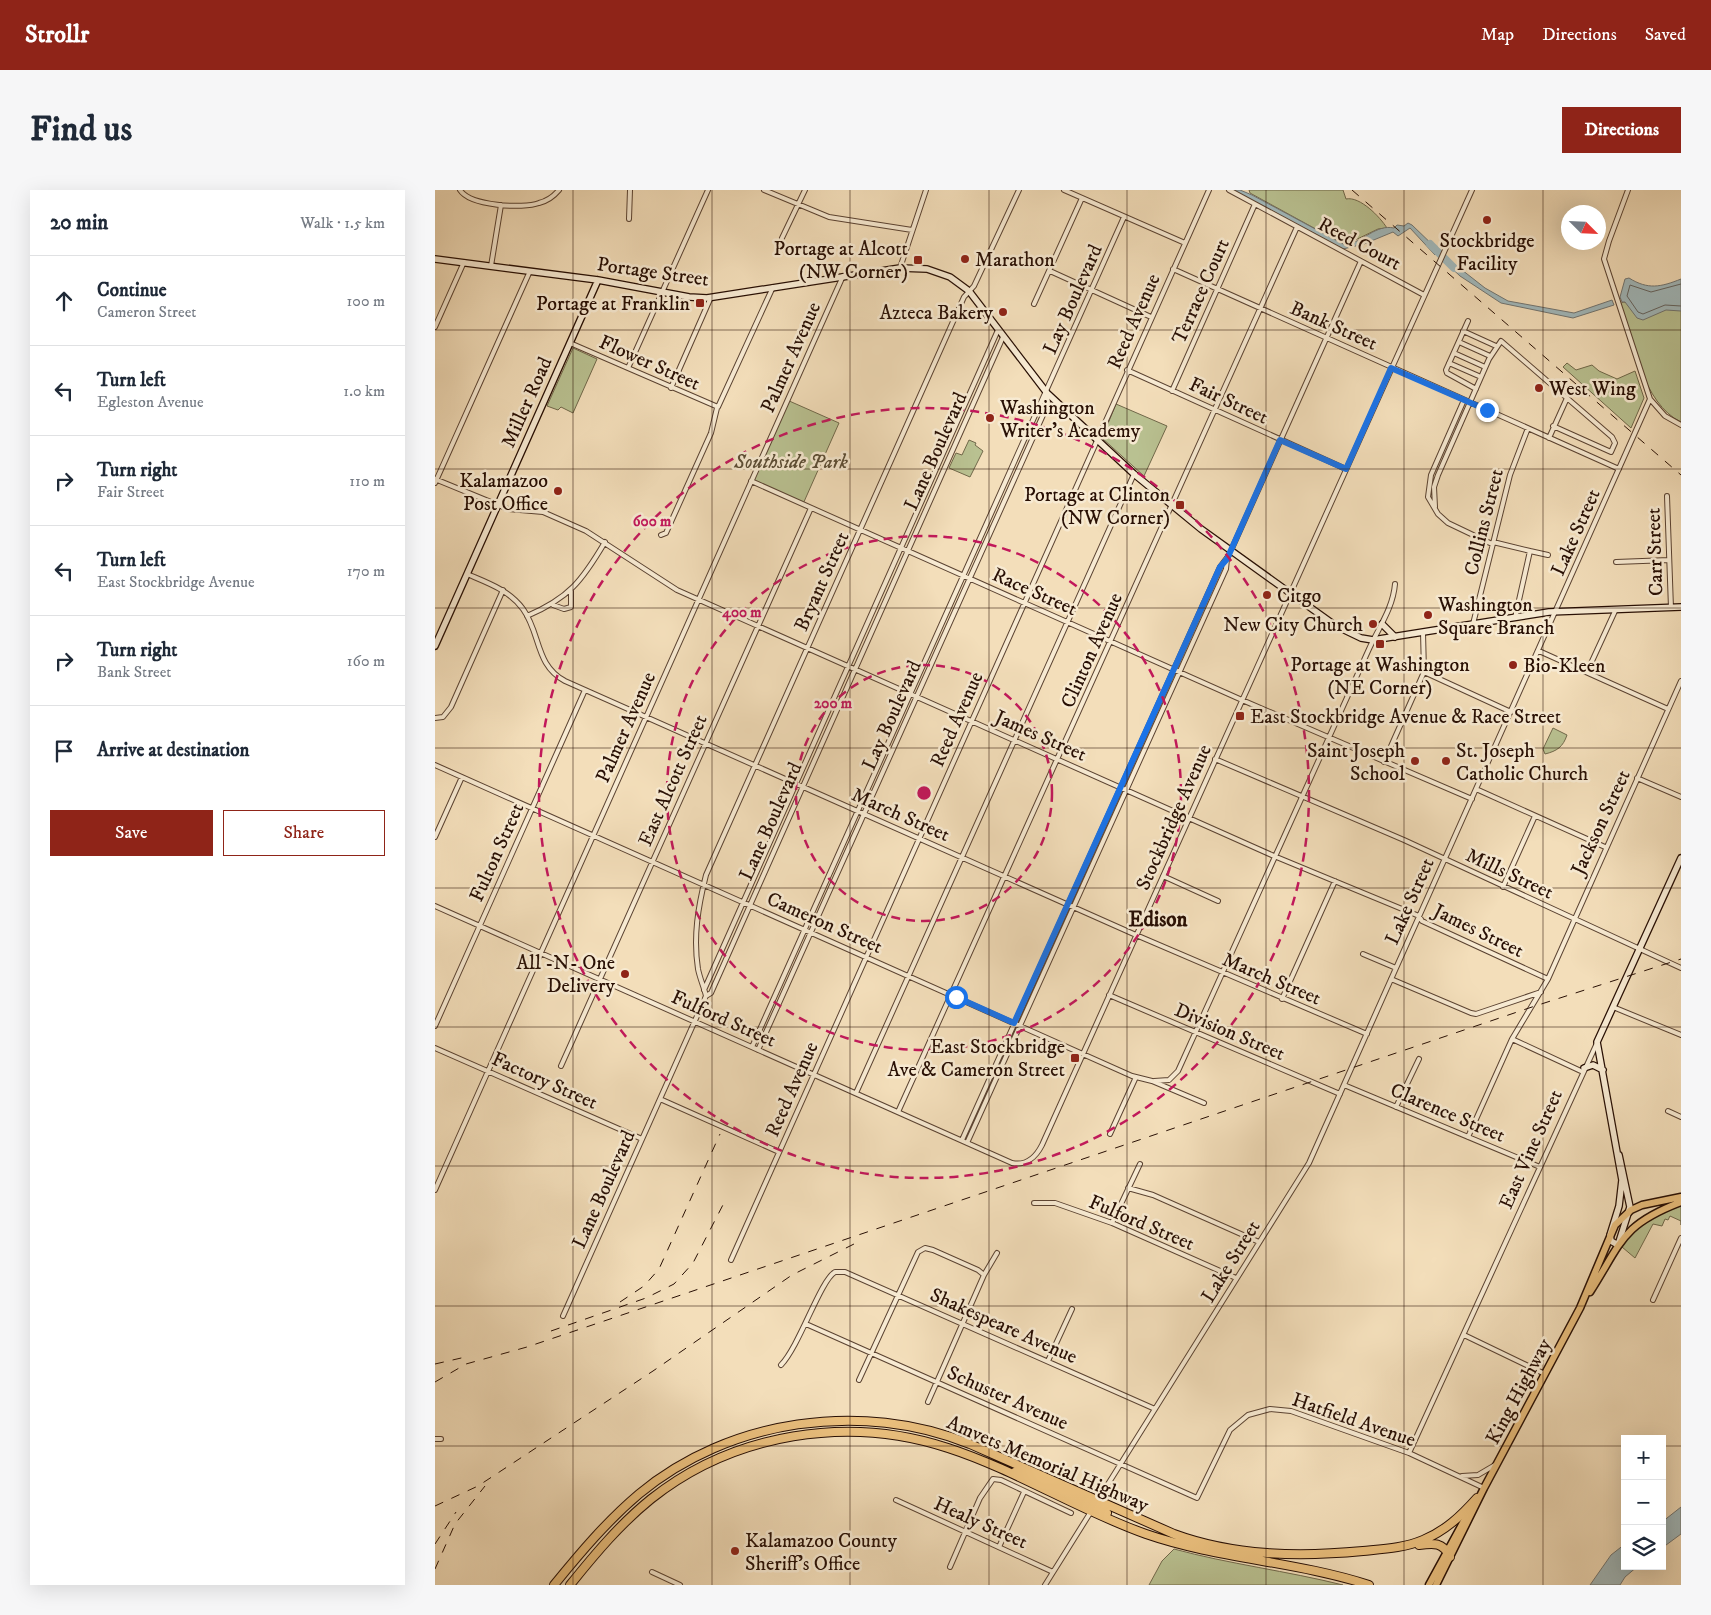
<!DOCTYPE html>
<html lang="en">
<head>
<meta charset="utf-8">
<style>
	body { margin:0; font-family:"IM FELL DW Pica",serif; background:#f6f6f7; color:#1f2937 }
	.controls { position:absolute; right:15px; bottom:15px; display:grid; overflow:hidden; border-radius:0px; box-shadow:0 5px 20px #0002 }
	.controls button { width:45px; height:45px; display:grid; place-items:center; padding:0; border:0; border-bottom:1px solid #e0e1e3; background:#fff; color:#1f2937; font:25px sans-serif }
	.compass { position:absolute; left:1126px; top:15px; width:45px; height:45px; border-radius:50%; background:#fff; box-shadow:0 5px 20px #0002; rotate:114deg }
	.stop { position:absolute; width:15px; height:15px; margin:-11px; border:4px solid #1a73e8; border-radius:50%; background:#fff }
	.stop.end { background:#1a73e8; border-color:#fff; box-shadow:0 1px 5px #0008 }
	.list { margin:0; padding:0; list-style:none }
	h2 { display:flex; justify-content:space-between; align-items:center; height:65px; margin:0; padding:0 20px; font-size:21px }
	h2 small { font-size:16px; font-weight:400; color:#747a83 }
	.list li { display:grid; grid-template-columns:32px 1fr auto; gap:15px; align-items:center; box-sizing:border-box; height:90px; padding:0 20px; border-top:1px solid #e0e1e3 }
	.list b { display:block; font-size:19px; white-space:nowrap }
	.list p { margin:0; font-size:16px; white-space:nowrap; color:#747a83 }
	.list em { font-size:16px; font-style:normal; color:#747a83 }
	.actions { display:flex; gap:10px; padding:15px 20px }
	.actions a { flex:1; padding:11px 0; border:1px solid #8f2418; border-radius:0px; text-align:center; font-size:18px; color:#8f2418 }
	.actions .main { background:#8f2418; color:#fff }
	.icon { flex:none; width:28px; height:28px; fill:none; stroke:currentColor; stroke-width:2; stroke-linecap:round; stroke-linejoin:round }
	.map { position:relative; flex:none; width:1246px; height:1395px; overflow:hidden; border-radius:0px }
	header { display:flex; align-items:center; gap:30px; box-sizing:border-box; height:70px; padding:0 25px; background:#8f2418; color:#fff }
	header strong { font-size:24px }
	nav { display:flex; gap:28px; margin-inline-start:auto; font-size:18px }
	.intro { display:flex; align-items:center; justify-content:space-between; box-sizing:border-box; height:120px; padding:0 30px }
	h1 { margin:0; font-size:35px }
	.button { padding:12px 22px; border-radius:0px; background:#8f2418; color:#fff; font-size:18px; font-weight:700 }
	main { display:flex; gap:30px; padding:0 30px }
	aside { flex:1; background:#fff; border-radius:0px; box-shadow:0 5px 20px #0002 }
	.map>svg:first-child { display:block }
	.green { fill:#b9c191; stroke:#70684a }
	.water { fill:#a1b9bc; stroke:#717572 }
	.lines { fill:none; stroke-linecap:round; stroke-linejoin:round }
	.shore { stroke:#646460; stroke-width:1 }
	.river { stroke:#a1b9bc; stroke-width:8 }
	.street-casing { stroke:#5b4332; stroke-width:6 }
	.secondary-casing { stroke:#280f04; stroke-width:8 }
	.primary-casing { stroke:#280f04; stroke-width:9 }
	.highway-casing { stroke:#280f04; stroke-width:10 }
	.street { stroke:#f7ead2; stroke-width:4 }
	.secondary { stroke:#f7ead2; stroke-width:5.5 }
	.primary { stroke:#eabf7d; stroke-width:6 }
	.highway { stroke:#eabf7d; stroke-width:8 }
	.rail { stroke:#280f04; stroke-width:1; stroke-dasharray:9 9; stroke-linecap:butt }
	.route { stroke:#1a73e8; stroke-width:6 }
	.grid { fill:none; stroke:#280f04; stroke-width:1; stroke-opacity:0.55 }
	.ring { fill:none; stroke:#c2185b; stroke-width:2.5; stroke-dasharray:9 6 }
	.poi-dot { fill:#8f2418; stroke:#f7ead2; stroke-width:2 }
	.labels { text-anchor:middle; stroke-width:5; stroke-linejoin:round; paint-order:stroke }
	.poi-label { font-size:20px; fill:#280f04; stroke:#f7ead2; text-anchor:end }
	.street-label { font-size:20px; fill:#280f04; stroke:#f7ead2 }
	.park-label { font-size:20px; font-style:italic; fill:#5b4d35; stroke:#f7ead2 }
	.neighbourhood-label { font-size:21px; font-weight:bold; fill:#280f04; stroke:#f7ead2 }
	.centre { fill:#c2185b; stroke:#f7ead2; stroke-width:2.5 }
	.ring-label { font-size:15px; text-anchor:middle; font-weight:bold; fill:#c2185b; stroke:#f7ead2; stroke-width:5; stroke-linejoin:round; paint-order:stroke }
</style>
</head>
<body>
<header>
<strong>Strollr</strong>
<nav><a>Map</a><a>Directions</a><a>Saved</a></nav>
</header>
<div class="intro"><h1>Find us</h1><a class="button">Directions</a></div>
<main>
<aside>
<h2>20 min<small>Walk · 1.5 km</small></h2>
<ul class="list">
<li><svg class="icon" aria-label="ahead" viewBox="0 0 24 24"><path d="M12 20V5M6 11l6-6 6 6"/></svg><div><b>Continue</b><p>Cameron Street</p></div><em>100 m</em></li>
<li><svg class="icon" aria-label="left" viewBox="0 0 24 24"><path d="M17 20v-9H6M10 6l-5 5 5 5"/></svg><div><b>Turn left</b><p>Egleston Avenue</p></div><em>1.0 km</em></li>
<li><svg class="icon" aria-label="right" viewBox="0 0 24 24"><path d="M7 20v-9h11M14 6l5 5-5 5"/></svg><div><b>Turn right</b><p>Fair Street</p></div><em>110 m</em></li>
<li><svg class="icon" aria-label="left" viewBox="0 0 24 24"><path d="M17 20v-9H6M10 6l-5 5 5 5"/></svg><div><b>Turn left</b><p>East Stockbridge Avenue</p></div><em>170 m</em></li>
<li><svg class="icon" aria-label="right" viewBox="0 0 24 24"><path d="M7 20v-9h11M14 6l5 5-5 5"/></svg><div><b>Turn right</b><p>Bank Street</p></div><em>160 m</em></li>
<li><svg class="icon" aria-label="arrive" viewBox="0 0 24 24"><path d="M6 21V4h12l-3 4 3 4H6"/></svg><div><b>Arrive at destination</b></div></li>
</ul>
<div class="actions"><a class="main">Save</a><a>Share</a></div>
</aside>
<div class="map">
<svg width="1246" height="1395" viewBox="0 0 1246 1395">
	<rect width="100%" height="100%" fill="#f3deba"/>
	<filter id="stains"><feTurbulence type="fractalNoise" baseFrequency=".004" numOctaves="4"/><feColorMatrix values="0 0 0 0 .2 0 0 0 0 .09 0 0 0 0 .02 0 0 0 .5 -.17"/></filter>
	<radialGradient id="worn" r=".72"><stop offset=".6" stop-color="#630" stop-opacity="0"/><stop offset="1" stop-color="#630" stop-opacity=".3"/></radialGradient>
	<path class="green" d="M814,0H908L911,9C925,6 945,27 952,38L943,39L910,55L815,3Z
		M1188,112L1246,114V232C1208,214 1197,150 1185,114Z
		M138,158L162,169L138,223L126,217L123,220L112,216Z
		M1132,173L1141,180L1157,175L1164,181L1182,189L1200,181L1209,208L1196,238L1128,177Z
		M352,210L404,233L368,314L316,291Z
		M681,214L732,236L709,286L667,248Z
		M534,250L541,253L540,255L548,261L535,287L514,278L521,263L527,265Z
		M1118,538L1132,545C1128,557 1122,561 1110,564L1108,559Z
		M1246,1015V1035V1031L1235,1026L1233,1030L1230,1029L1227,1036L1218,1034L1200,1068L1187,1057C1192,1035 1226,1023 1246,1015Z
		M739,1359C794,1374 852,1381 908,1395H714L727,1371Z"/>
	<path class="water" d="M798,0H805L817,5L910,55C928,52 941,34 959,38L962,35L969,36L973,33L977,35L1003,60L1000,65L975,38L963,46L958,42L929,54L908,59Z
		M1013,69L1050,98L1073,111L1139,123L1177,110L1179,115L1138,128L1066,113L1025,86L1011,73Z
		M1194,88C1213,100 1226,97 1246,89V121L1231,120L1208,130L1202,128L1190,112H1187L1185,107L1190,89Z
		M1246,1317V1344L1227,1358V1332Z
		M1190,1354V1376H1203L1190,1387L1185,1395H1155L1176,1365Z"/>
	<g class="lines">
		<path class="shore" d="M1246,94L1216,102L1195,95L1192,106L1203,122L1208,124L1230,115L1246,116"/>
		<path class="river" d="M995,54L1019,78"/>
		<g class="street-casing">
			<path id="street" d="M25,0C35,16 88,19 104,13C112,11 119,6 124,0
				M329,0L394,27L477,40
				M629,0L750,53
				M794,0L989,105
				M194,29L195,0
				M347,48L370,0
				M56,76L66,15
				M465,78L491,0
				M738,79L1184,279
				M615,81L716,127
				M599,114L647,8
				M1033,131L1011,180L1012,183L1041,199
				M0,137L29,72
				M1028,141L1061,156
				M1024,152L1055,166
				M135,153L283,217L338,97
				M1019,163L1050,177
				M1014,173L1046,187
				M193,178L273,0
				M692,180L911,279
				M236,198L276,107
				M737,201L820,14
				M1215,209L1230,226L1246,235
				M1029,210L996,285L993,307L1003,324L1013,333L1057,354
				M1114,248L1132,208
				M0,289L73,319L108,322L151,341L242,400L839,666L984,726L987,731L1113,789
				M316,291L807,510L1037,609
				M0,293L95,81
				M1232,306L1236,418
				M1000,317L999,297L1003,285L1054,169L1066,151L1177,247L1180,253L1176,262L1118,236
				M226,345L231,343L276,243L282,218
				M1058,352L1095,361L1080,428
				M1095,361L1113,365
				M1181,372L1234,370
				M32,384C53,393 74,400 88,419C106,444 100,475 130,491L701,745L932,844
				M118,415L129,419L136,417V401
				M92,426C134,408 147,391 170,352
				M1038,434L1075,285L1093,238
				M1104,461L1233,519
				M989,482L1076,522
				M1152,482L1181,419
				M0,528L8,527L16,517L68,400
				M780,569L969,650L1246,778
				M949,572L989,482L988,442
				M0,575L697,886L717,891L769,913
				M1202,588L1246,607
				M1041,599L1170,657
				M0,647L27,587
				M728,686L783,711
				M1068,697L1100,626
				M0,716L577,973C591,976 601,967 607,955L1037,0
				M928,764L961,778
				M956,789L1036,823L1041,824L1106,802
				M269,800L563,140
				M674,805L905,904
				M271,806C269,797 265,789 263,779C258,747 263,717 271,685L529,107L539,96L584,0
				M847,809L900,691
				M1178,817L1246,845
				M0,836L150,500
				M1077,849L1148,882
				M317,857L689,27
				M0,858L207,949
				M323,860L613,214L612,203
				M126,876L376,318
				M719,891L734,890L743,881L934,459C944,437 958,418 960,394
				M909,895L1105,977
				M421,903L699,284
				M225,909L344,962
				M961,917L984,869
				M1233,921L1246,927
				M463,922L862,37
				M675,944L701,887
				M1033,947L1077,849L1113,789L1246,491
				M527,950L785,377L794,365L926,71
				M532,953L791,379L792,369
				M693,998L718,1005L824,1052
				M0,1000L408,86
				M599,1013H620L677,1033L801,1088
				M677,1033L705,974
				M296,1070L774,0
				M1218,1110L1246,1048
				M128,1126L271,806L276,803L568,147
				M371,1134L762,1308L795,1240L813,1225L835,1219L856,1221L974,1263L1049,1298
				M1029,1145L1110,1184
				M613,1171L637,1119
				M346,1175C365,1155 385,1091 400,1082H410L720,1219
				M424,1190L483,1062L490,1058L498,1060L543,1080L549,1085
				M493,1212L549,1085L562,1063
				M0,1249H6
				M974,1263L1162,853
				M1027,1286L1043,1285L1060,1275
				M461,1310L618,1382
				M663,1310L874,973L1215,209L1169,69L1174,51L1193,0
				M564,1357L589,1302
				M515,1377L545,1308L558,1289L566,1290L636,1323
				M217,1382L245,1395
				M610,1395L657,1320"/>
		</g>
		<g class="secondary-casing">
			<path id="secondary" d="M0,69L163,90L254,107L272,108L465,78L492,79L515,87L534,101L612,203L699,284L766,339L901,436L926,448L938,450L1114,422L1246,417
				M947,434L960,447
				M0,456L163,90
				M1149,878L1158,875L1168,880
				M1184,965L1195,1017L1183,1055L1176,1051L1175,1045L1184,1016L1187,990L1162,852L1246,668"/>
		</g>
		<g class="primary-casing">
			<path id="primary" d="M1155,1102C1187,1052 1186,1035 1246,1012
				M994,1395L1036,1318
				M1001,1395L1049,1298L1145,1118L1180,1035L1196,1020L1207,1015L1246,1007"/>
		</g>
		<g class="highway-casing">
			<path id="highway" d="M580,1282L628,1301L672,1323
				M984,1355C999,1353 1008,1352 1015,1367
				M119,1395C145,1363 172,1331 204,1304C294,1229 427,1210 535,1254L739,1344C799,1366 864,1367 928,1361C948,1359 969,1358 988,1350C1010,1341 1026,1326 1042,1308
				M135,1395C160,1364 185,1334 216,1309C299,1243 413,1225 513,1258C581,1280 643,1320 711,1344C783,1369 860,1371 934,1395"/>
		</g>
		<use href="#street" class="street"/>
		<use href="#secondary" class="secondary"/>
		<use href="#primary" class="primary"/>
		<use href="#highway" class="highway"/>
		<path class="rail" d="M917,0L1246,285
			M185,1112L209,1096L224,1079L285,944
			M116,1141L211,1108L239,1094L258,1073L291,1009
			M0,1174L35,1166
			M0,1192L31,1174L92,1157L181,1127L1097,817L1246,769
			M0,1316L43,1296L75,1275L218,1181L357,1085L423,1052
			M0,1354L21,1322
			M0,1379L20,1334L50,1296"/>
	</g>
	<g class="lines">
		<path class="route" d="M521,807L579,833L785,377L792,369L845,250L911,279L956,178L1052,220"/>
	</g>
	<path class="grid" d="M138,0V1395M277,0V1395M415,0V1395M554,0V1395M692,0V1395M831,0V1395M969,0V1395M1108,0V1395M0,140H1246M0,279H1246M0,418H1246M0,558H1246M0,698H1246M0,837H1246M0,976H1246M0,1116H1246M0,1256H1190M1227,1256H1246"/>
	<g class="ring">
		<circle cx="489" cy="603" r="128"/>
		<circle cx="489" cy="603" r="257"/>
		<circle cx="489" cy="603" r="385"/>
	</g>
	<g class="poi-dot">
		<circle cx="1052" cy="30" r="5"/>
		<circle cx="530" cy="69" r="5"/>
		<rect x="478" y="65" width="10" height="10" rx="2.5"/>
		<rect x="260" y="108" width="10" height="10" rx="2.5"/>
		<circle cx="568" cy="122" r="5"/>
		<circle cx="1104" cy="198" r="5"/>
		<circle cx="555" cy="228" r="5"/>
		<circle cx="123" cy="301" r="5"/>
		<rect x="740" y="310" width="10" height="10" rx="2.5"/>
		<circle cx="832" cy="405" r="5"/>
		<circle cx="993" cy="425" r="5"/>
		<circle cx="938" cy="434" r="5"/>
		<rect x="940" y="449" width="10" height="10" rx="2.5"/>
		<circle cx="1078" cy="475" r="5"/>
		<rect x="800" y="521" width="10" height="10" rx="2.5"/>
		<circle cx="980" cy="571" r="5"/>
		<circle cx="1011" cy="571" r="5"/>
		<circle cx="190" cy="784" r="5"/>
		<rect x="635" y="863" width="10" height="10" rx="2.5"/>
		<circle cx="300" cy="1361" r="5"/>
	</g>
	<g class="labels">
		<g class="poi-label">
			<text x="1052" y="57" text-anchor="middle">Stockbridge<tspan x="1052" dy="23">Facility</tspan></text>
			<text x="473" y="65">Portage at Alcott<tspan x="473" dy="23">(NW Corner)</tspan></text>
			<text x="540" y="76" text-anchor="start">Marathon</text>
			<text x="255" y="120">Portage at Franklin</text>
			<text x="558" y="129">Azteca Bakery</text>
			<text x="1114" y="205" text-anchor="start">West Wing</text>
			<text x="565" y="224" text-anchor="start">Washington<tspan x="565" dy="23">Writer's Academy</tspan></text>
			<text x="113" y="297">Kalamazoo<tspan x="113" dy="23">Post Office</tspan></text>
			<text x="735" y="311">Portage at Clinton<tspan x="735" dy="23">(NW Corner)</tspan></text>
			<text x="842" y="412" text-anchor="start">Citgo</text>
			<text x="1003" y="421" text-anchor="start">Washington<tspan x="1003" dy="23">Square Branch</tspan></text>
			<text x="928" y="441">New City Church</text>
			<text x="945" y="481" text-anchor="middle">Portage at Washington<tspan x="945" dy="23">(NE Corner)</tspan></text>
			<text x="1088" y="482" text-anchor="start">Bio-Kleen</text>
			<text x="815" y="533" text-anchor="start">East Stockbridge Avenue &amp; Race Street</text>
			<text x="970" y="567">Saint Joseph<tspan x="970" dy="23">School</tspan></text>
			<text x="1021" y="567" text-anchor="start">St. Joseph<tspan x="1021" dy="23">Catholic Church</tspan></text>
			<text x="180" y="779">All -N- One<tspan x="180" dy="23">Delivery</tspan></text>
			<text x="630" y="863">East Stockbridge<tspan x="630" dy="23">Ave &amp; Cameron Street</tspan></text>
			<text x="310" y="1357" text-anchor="start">Kalamazoo County<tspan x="310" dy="23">Sheriff's Office</tspan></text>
		</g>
		<g class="street-label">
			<text transform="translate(925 53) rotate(28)" y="7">Reed Court</text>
			<text transform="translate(218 81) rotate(8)" y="7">Portage Street</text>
			<text transform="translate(765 101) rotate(-66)" y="7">Terrace Court</text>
			<text transform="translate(637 109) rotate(-66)" y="7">Lay Boulevard</text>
			<text transform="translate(698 131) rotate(-66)" y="7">Reed Avenue</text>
			<text transform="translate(899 135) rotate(24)" y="7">Bank Street</text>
			<text transform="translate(355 167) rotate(-66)" y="7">Palmer Avenue</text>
			<text transform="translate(215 172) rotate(24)" y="7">Flower Street</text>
			<text transform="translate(794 210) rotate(25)" y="7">Fair Street</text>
			<text transform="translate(91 212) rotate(-66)" y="7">Miller Road</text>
			<text transform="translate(500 261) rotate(-66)" y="7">Lane Boulevard</text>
			<text transform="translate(1048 332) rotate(-76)" y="7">Collins Street</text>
			<text transform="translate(1140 342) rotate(-66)" y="7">Lake Street</text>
			<text transform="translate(1219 362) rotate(-92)" y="7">Carr Street</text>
			<text transform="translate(386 391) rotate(-66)" y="7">Bryant Street</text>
			<text transform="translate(600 401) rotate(24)" y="7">Race Street</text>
			<text transform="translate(656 460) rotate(-66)" y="7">Clinton Avenue</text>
			<text transform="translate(456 525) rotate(-66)" y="7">Lay Boulevard</text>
			<text transform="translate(521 529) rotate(-66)" y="7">Reed Avenue</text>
			<text transform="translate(190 537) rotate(-66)" y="7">Palmer Avenue</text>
			<text transform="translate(606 545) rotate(24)" y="7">James Street</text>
			<text transform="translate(237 590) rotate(-66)" y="7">East Alcott Street</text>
			<text transform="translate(466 624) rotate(24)" y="7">March Street</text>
			<text transform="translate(738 627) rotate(-66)" y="7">Stockbridge Avenue</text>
			<text transform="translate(335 631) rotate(-66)" y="7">Lane Boulevard</text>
			<text transform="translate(1165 632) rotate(-65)" y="7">Jackson Street</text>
			<text transform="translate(61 662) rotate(-66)" y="7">Fulton Street</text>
			<text transform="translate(1075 683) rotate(25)" y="7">Mills Street</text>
			<text transform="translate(974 711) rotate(-66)" y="7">Lake Street</text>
			<text transform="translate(390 732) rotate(24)" y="7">Cameron Street</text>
			<text transform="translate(1044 740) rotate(26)" y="7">James Street</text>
			<text transform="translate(837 788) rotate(23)" y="7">March Street</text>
			<text transform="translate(289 828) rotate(24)" y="7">Fulford Street</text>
			<text transform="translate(795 841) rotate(23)" y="7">Division Street</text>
			<text transform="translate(110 890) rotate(24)" y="7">Factory Street</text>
			<text transform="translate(356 899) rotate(-66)" y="7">Reed Avenue</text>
			<text transform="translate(1013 922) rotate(23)" y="7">Clarence Street</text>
			<text transform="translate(1095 959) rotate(-66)" y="7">East Vine Street</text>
			<text transform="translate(168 999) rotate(-66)" y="7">Lane Boulevard</text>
			<text transform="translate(707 1032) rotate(23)" y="7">Fulford Street</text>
			<text transform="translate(795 1071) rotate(-58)" y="7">Lake Street</text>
			<text transform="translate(569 1135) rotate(24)" y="7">Shakespeare Avenue</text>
			<text transform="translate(1083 1201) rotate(-62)" y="7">King Highway</text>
			<text transform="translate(573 1207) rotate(24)" y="7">Schuster Avenue</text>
			<text transform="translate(919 1229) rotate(19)" y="7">Hatfield Avenue</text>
			<text transform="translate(613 1273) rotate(23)" y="7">Amvets Memorial Highway</text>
			<text transform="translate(546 1332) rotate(24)" y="7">Healy Street</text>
		</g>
		<g class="park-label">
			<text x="356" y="278">Southside Park</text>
		</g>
		<g class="neighbourhood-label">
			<text x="723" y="736">Edison</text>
		</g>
	</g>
	<circle cx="489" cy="603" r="8" class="centre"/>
	<g class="ring-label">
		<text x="217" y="336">600 m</text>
		<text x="307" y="427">400 m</text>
		<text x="398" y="518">200 m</text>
	</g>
	<rect width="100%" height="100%" filter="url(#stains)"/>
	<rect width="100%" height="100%" fill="url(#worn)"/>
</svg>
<div class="controls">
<button>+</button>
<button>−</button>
<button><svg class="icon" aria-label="layers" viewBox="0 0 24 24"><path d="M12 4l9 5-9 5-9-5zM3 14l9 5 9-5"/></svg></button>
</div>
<svg class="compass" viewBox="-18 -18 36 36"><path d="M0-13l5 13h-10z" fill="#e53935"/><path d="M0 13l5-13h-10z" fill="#747a83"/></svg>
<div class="stop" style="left:521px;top:807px"></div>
<div class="stop end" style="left:1052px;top:220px"></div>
</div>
</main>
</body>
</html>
